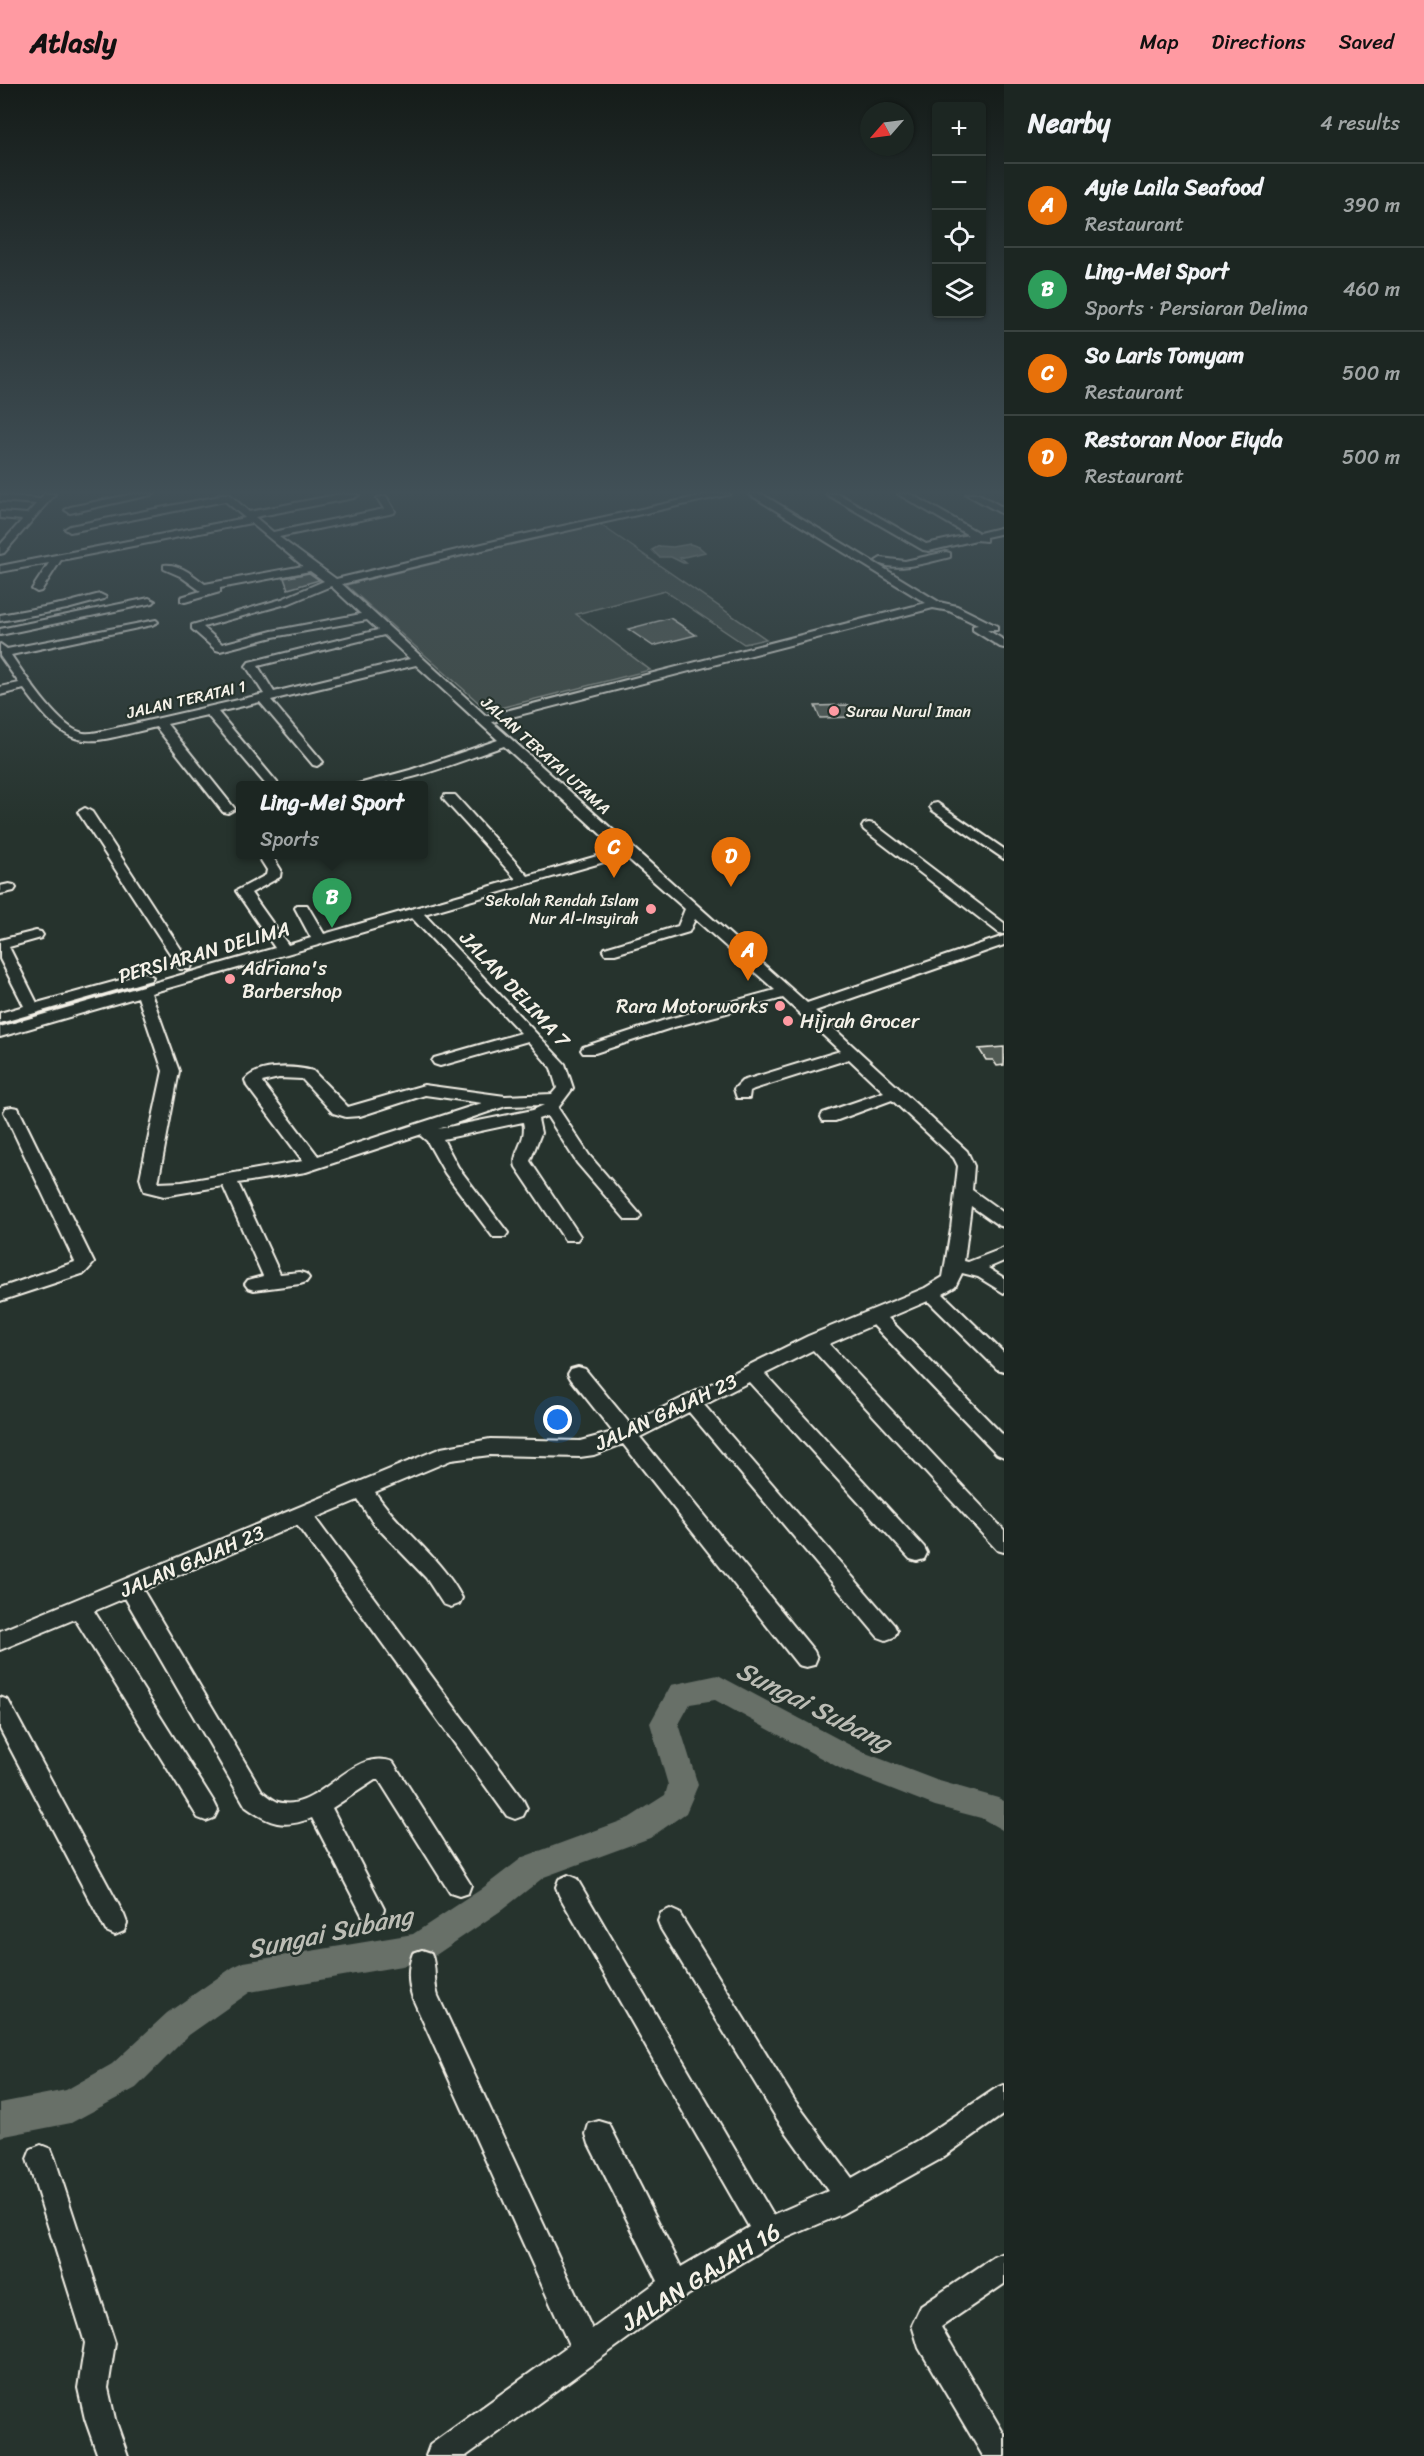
<!DOCTYPE html>
<html lang="en">
<head>
<meta charset="utf-8">
<style>
	body { margin:0; font-family:Sriracha,sans-serif; background:#29322f; color:#f1f3f6 }
	.controls { position:absolute; right:18px; top:18px; display:grid; overflow:hidden; border-radius:6px; box-shadow:0 2px 4px #0004 }
	.controls button { width:54px; height:54px; display:grid; place-items:center; padding:0; border:0; border-bottom:2px solid #3a4340; background:#1c2622; color:#f1f3f6; font:30px sans-serif }
	.compass { position:absolute; left:860px; top:18px; width:54px; height:54px; border-radius:50%; background:#1c2622; box-shadow:0 2px 4px #0004; rotate:242deg }
	.you { position:absolute; left:558px; top:1336px; width:21px; height:21px; margin:-15px; border:4px solid #fff; border-radius:50%; background:#1a73e8; box-shadow:0 0 0 9px #1a73e833 }
	.badge { display:grid; place-items:center; width:39px; height:39px; border-radius:50%; background:#ff9aa2; color:#fff; font-size:20px; font-weight:700 }
	.pin { position:absolute; translate:-50% -50px; filter:drop-shadow(0 2px 3px #0008) }
	.pin::after { content:''; position:absolute; top:32px; width:21px; height:18px; background:inherit; clip-path:polygon(0 0,100% 0,50% 100%) }
	.popup { position:absolute; left:236px; top:697px; width:192px; height:78px; box-sizing:border-box; display:grid; place-content:center; border-radius:6px; background:#1c2622; filter:drop-shadow(0 2px 4px #0005); font-size:20px; white-space:nowrap; color:#a0a5a5 }
	.popup b { font-size:22px; color:#f1f3f6 }
	.popup::after { content:''; position:absolute; left:50%; top:100%; margin-left:-12px; border:12px solid transparent; border-top-color:#1c2622 }
	.list { margin:0; padding:0; list-style:none }
	h2 { display:flex; justify-content:space-between; align-items:center; height:78px; margin:0; padding:0 24px; font-size:26px }
	h2 small { font-size:20px; font-weight:400; color:#a0a5a5 }
	.list li { display:grid; grid-template-columns:39px 1fr auto; gap:18px; align-items:center; box-sizing:border-box; height:84px; padding:0 24px; border-top:2px solid #3a4340 }
	.list b { display:block; font-size:22px; white-space:nowrap }
	.list p { margin:0; font-size:20px; white-space:nowrap; color:#a0a5a5 }
	.list em { font-size:20px; font-style:normal; color:#a0a5a5 }
	.icon { flex:none; width:33px; height:33px; fill:none; stroke:currentColor; stroke-width:2; stroke-linecap:round; stroke-linejoin:round }
	.map { position:relative; flex:none; width:1004px; height:2372px; overflow:hidden }
	header { display:flex; align-items:center; gap:36px; box-sizing:border-box; height:84px; padding:0 30px; background:#ff9aa2; color:#111 }
	header strong { font-size:28px }
	nav { display:flex; gap:33px; margin-inline-start:auto; font-size:21px }
	main { display:flex }
	aside { flex:1; background:#1c2622 }
	.map>svg:first-child { display:block }
	.green { fill:#414b45; stroke:#9a9e96; stroke-width:1.5 }
	.water { fill:#676f68; stroke:#9fa39b; stroke-width:1.5 }
	.lines { fill:none; stroke-linecap:round; stroke-linejoin:round }
	.river { fill:#676f68; fill-rule:evenodd }
	.building { fill:#525c55; stroke:#f4f1e8; stroke-width:1.5 }
	.minor-casing { stroke:#f4f1e8; stroke-width:4 }
	.minor { fill:#26332d; fill-rule:evenodd }
	.poi-dot { fill:#ff9aa2; stroke:#26332d; stroke-width:2 }
	.labels { text-anchor:middle; stroke-width:4.5; stroke-linejoin:round; paint-order:stroke }
	.far-street-label { font-size:16px; fill:#f4f1e8; stroke:#26332d }
	.far-poi-label { font-size:16px; fill:#f4f1e8; stroke:#26332d; text-anchor:start }
	.street-label { font-size:20px; fill:#f4f1e8; stroke:#26332d }
	.poi-label { font-size:20px; fill:#f4f1e8; stroke:#26332d; text-anchor:start }
	.near-street-label { font-size:24px; fill:#f4f1e8; stroke:#26332d }
	.near-water-label { font-size:26px; font-style:italic; fill:#bcbdb5; stroke:#26332d }
</style>
</head>
<body>
<header>
<strong>Atlasly</strong>
<nav><a>Map</a><a>Directions</a><a>Saved</a></nav>
</header>
<main>
<div class="map">
<svg width="1004" height="2372" viewBox="0 0 1004 2372">
	<rect width="100%" height="100%" fill="#26332d"/>
	<filter id="ink" filterUnits="userSpaceOnUse"><feTurbulence type="fractalNoise" baseFrequency=".0167" numOctaves="2"/><feDisplacementMap in="SourceGraphic" scale="12" xChannelSelector="R" yChannelSelector="G"/><feConvolveMatrix kernelMatrix="1 2 1 2 8 2 1 2 1" color-interpolation-filters="sRGB"/></filter>
	<g filter="url(#ink)">
		<path class="green" d="M598,439L766,555L744,560L665,507L576,530L650,586L488,627L346,501Z"/>
		<path class="water" d="M690,460L699,463L705,468L680,474L686,479H683L671,473H659L652,466L659,462L673,463Z"/>
		<g class="lines">
			<path class="river" d="M718,1591L863,1668L936,1696L998,1714L1004,1717V1747L981,1734L935,1722L843,1686L715,1616L690,1620L679,1640L698,1701L686,1729L650,1754L544,1793L502,1826L430,1875L419,1879L250,1908L189,1951L136,2004L71,2039L0,2053V2019L66,2006L112,1980L167,1929L233,1883L244,1878L413,1850L480,1806L523,1773L629,1734L665,1711L668,1701L650,1639L671,1601Z"/>
		</g>
		<path class="building" d="M309,489L319,496L288,505L284,494Z
			M670,534L696,551L653,562L628,545Z
			M849,621L854,633L820,634L815,622Z
			M1004,963V981L997,982L993,976H986L979,965Z"/>
		<g class="lines">
			<g class="minor-casing">
				<path id="minor" d="M44,410H55L4,469L0,470V461L22,436L0,434V428L27,430L36,420L0,417V411L40,415Z
					M133,410H155L70,429L65,426L70,423Z
					M218,410H229L249,428L341,410L359,411L354,414L255,433L273,448L384,425L377,414L386,412L395,427L394,429L279,453L336,495L503,455L710,410H731L503,461L342,500L486,632L926,519L749,410H762L939,518L957,522L997,542V546H987L1004,556V564L1000,563L973,546V542L978,541L949,527L933,524L492,638L807,919L1004,852V861L815,927L967,1067L974,1082L972,1106L1004,1129V1143L998,1141L971,1122L964,1177L968,1178L1004,1164V1177L988,1184L1004,1194V1209L978,1193L962,1189L955,1203L943,1210L1004,1269V1287L997,1285L928,1217L888,1234L1004,1352V1373L997,1370L873,1241L829,1260L1004,1446V1468L997,1466L813,1266L765,1290L924,1463L927,1469L924,1475L917,1477L910,1475L749,1298L704,1321L894,1541L897,1547L894,1553L886,1556L878,1553L689,1328L640,1353L814,1567L817,1574L814,1581L806,1583L798,1581L623,1360L594,1371L580,1373L490,1371L451,1376L375,1408C400,1446 441,1473 462,1514L459,1520L451,1523L443,1520L426,1494L373,1439L358,1416L315,1434L523,1716L527,1724L523,1732L515,1735L507,1732L297,1441L143,1506L262,1707C267,1711 273,1716 278,1718C319,1730 350,1662 393,1678L471,1801L468,1809L459,1812L450,1809L379,1696H375L332,1724L384,1825L381,1833L372,1837L363,1833L312,1734C283,1745 270,1740 246,1723L125,1514L94,1527L214,1718L218,1726L214,1734L206,1737L198,1734L75,1535L0,1566V1547L441,1364L490,1355L580,1357L613,1348L571,1295L568,1290L571,1285L578,1283L585,1285L630,1340L808,1252L925,1204L943,1193L951,1145L958,1082L954,1074L892,1016L835,1037H823L821,1033L823,1029L884,1008L849,975L754,1005L750,1007L749,1014H737L734,1005L742,997L840,967L783,914L674,943L595,969H583L581,966L583,963L665,936L775,906L695,835L689,848L615,870H605L603,867L605,864L678,842L685,825L625,772L424,830L565,980L573,1004L558,1024L589,1071L638,1128L641,1132L638,1136H626L577,1079L547,1032L538,1035L541,1049L530,1077L580,1152L577,1156H565L516,1083C511,1070 528,1056 523,1038L443,1055L458,1083L508,1149L505,1153H493L445,1089L427,1057L421,1052L422,1050L306,1088L238,1099L280,1190L300,1188L306,1190L309,1194L306,1198L300,1200L254,1206L248,1204L245,1200L248,1196L263,1192L223,1102L164,1112L144,1107L140,1094L163,987L138,913L0,953V943L275,864L236,807L266,791L267,786L257,770H271L281,786L280,793L251,809L288,861L311,854L295,824L297,821H307L324,850L516,795L445,717L443,714L445,711H455L528,792L618,766L504,662C454,679 404,702 351,702L410,686L498,656L416,581L271,616L323,678L317,682L313,681L260,618L218,628L280,702H267L207,631L167,640L235,725L228,729L223,728L156,643C82,661 73,671 24,605L0,611V603L19,599L0,572V560L7,565L156,536L158,538L152,541L11,571C24,590 58,642 80,648C87,651 96,648 103,647L264,610L246,582L249,578L378,546L367,536L273,553L220,567L216,566L192,545V541L282,515L324,497L310,487L220,504V508L185,518L181,517V513L201,507L180,492L164,485V481C179,479 194,492 205,500L303,482L251,439L61,476L41,507L37,508L32,505L49,479L0,488V482L245,434L225,417L70,448L65,445L70,442L220,412ZM331,502L361,530L272,547L222,560L203,543L290,519ZM384,551L410,575L274,608L258,582ZM412,834L521,949L434,974L432,977L434,980L440,982L528,957L551,984L557,1004L552,1010L505,1012L424,1001L348,1023L313,987C295,982 258,980 245,996L247,1002L303,1077L182,1098L158,1099L179,987L151,909ZM279,994L302,995L333,1029L346,1033L360,1032L425,1011L482,1019L318,1072L262,998ZM544,1021L533,1026L438,1045L506,1022Z
					M826,410H839L926,460L968,451L898,410H911L979,449L1004,443V449L986,453V457L976,456L929,467L923,466Z
					M966,410H979L1004,424V431Z
					M946,468L950,469V473C930,478 892,490 876,477L881,474L905,477Z
					M100,510L106,513L104,515L67,525L0,537V531L66,519Z
					M149,514L155,517L153,519L0,551V545Z
					M937,719L1004,765V775L932,726L930,723L932,720Z
					M85,724L92,728L192,882L190,885H180L178,882L78,728Z
					M869,739L874,740L1004,839V850L999,849L864,746L862,743L864,740Z
					M9,800L14,801L16,804L14,807L0,810V802Z
					M36,847L41,848L43,851L41,854L9,863L37,919L146,889L153,893L151,896L0,939V929L24,922L0,875V856Z
					M12,1023L18,1024L20,1028L94,1179L85,1189L0,1217V1204L75,1178L4,1028L6,1024Z
					M0,1613L8,1616L124,1831L127,1839L124,1847L115,1851L106,1847L0,1645Z
					M568,1791L577,1795L773,2131L828,2107L777,2035L661,1845L658,1837L661,1829L670,1825L679,1829L795,2017L852,2094L919,2056L995,2005L1004,2001V2030L939,2076L842,2130L777,2158L686,2212L466,2372H426L430,2361L569,2261L413,1915C408,1900 407,1884 413,1869L422,1866L431,1869C437,1883 433,1898 438,1912L592,2245L658,2197L589,2060L586,2050L589,2040L599,2037L609,2040L681,2183L749,2143L559,1811L556,1803L559,1795Z
					M41,2061L51,2065L55,2075L115,2259L108,2304L115,2335L128,2372H98L85,2335L78,2304L85,2259L27,2075L31,2065Z
					M1004,2169V2200L941,2243L1004,2350V2372H983L919,2264L912,2241L921,2222L994,2173Z"/>
			</g>
			<use href="#minor" class="minor"/>
		</g>
	</g>
	<linearGradient id="sky" x2="0" y2="1"><stop stop-color="#151c19"/><stop offset="0.55" stop-color="#415057"/><stop offset="1" stop-color="#415057" stop-opacity="0"/></linearGradient>
	<rect width="1004" height="742" fill="url(#sky)"/>
	<g class="poi-dot">
		<circle cx="834" cy="627" r="6"/>
		<circle cx="651" cy="825" r="6"/>
		<circle cx="230" cy="895" r="6"/>
		<circle cx="780" cy="922" r="6"/>
		<circle cx="788" cy="937" r="6"/>
	</g>
	<g class="labels">
		<g class="far-street-label">
			<text transform="translate(186 615) rotate(-13)" y="6">JALAN TERATAI 1</text>
			<text transform="translate(546 671) rotate(42)" y="6">JALAN TERATAI UTAMA</text>
		</g>
		<g class="far-poi-label">
			<text x="846" y="633">Surau Nurul Iman</text>
			<text x="639" y="822" text-anchor="end">Sekolah Rendah Islam<tspan x="639" dy="18">Nur Al-Insyirah</tspan></text>
		</g>
		<g class="street-label">
			<text transform="translate(204 868) rotate(-16)" y="7">PERSIARAN DELIMA</text>
			<text transform="translate(515 905) rotate(47)" y="7">JALAN DELIMA 7</text>
			<text transform="translate(666 1328) rotate(-25)" y="7">JALAN GAJAH 23</text>
			<text transform="translate(192 1477) rotate(-23)" y="7">JALAN GAJAH 23</text>
		</g>
		<g class="poi-label">
			<text x="242" y="891">Adriana's<tspan x="242" dy="23">Barbershop</tspan></text>
			<text x="768" y="929" text-anchor="end">Rara Motorworks</text>
			<text x="800" y="944">Hijrah Grocer</text>
		</g>
		<g class="near-street-label">
			<text transform="translate(701 2193) rotate(-32)" y="8">JALAN GAJAH 16</text>
		</g>
		<g class="near-water-label">
			<text transform="translate(814 1622) rotate(27)" y="9">Sungai Subang</text>
			<text transform="translate(330 1848) rotate(-12)" y="9">Sungai Subang</text>
		</g>
	</g>
</svg>
<div class="controls">
<button>+</button>
<button>−</button>
<button><svg class="icon" aria-label="locate" viewBox="0 0 24 24"><circle cx="12" cy="12" r="6"/><path d="M12 2v4M12 18v4M2 12h4M18 12h4"/></svg></button>
<button><svg class="icon" aria-label="layers" viewBox="0 0 24 24"><path d="M12 4l9 5-9 5-9-5zM3 14l9 5 9-5"/></svg></button>
</div>
<svg class="compass" viewBox="-18 -18 36 36"><path d="M0-13l5 13h-10z" fill="#e53935"/><path d="M0 13l5-13h-10z" fill="#a0a5a5"/></svg>
<div class="you"></div>
<div class="pin badge" style="left:748px;top:897px;background:#e8710a">A</div>
<div class="pin badge" style="left:332px;top:844px;background:#2e9e5b">B</div>
<div class="popup"><b>Ling-Mei Sport</b>Sports</div>
<div class="pin badge" style="left:614px;top:794px;background:#e8710a">C</div>
<div class="pin badge" style="left:731px;top:803px;background:#e8710a">D</div>
</div>
<aside>
<h2>Nearby<small>4 results</small></h2>
<ul class="list">
<li><span class="badge" style="background:#e8710a">A</span><div><b>Ayie Laila Seafood</b><p>Restaurant</p></div><em>390 m</em></li>
<li><span class="badge" style="background:#2e9e5b">B</span><div><b>Ling-Mei Sport</b><p>Sports · Persiaran Delima</p></div><em>460 m</em></li>
<li><span class="badge" style="background:#e8710a">C</span><div><b>So Laris Tomyam</b><p>Restaurant</p></div><em>500 m</em></li>
<li><span class="badge" style="background:#e8710a">D</span><div><b>Restoran Noor Eiyda</b><p>Restaurant</p></div><em>500 m</em></li>
</ul>
</aside>
</main>
</body>
</html>
